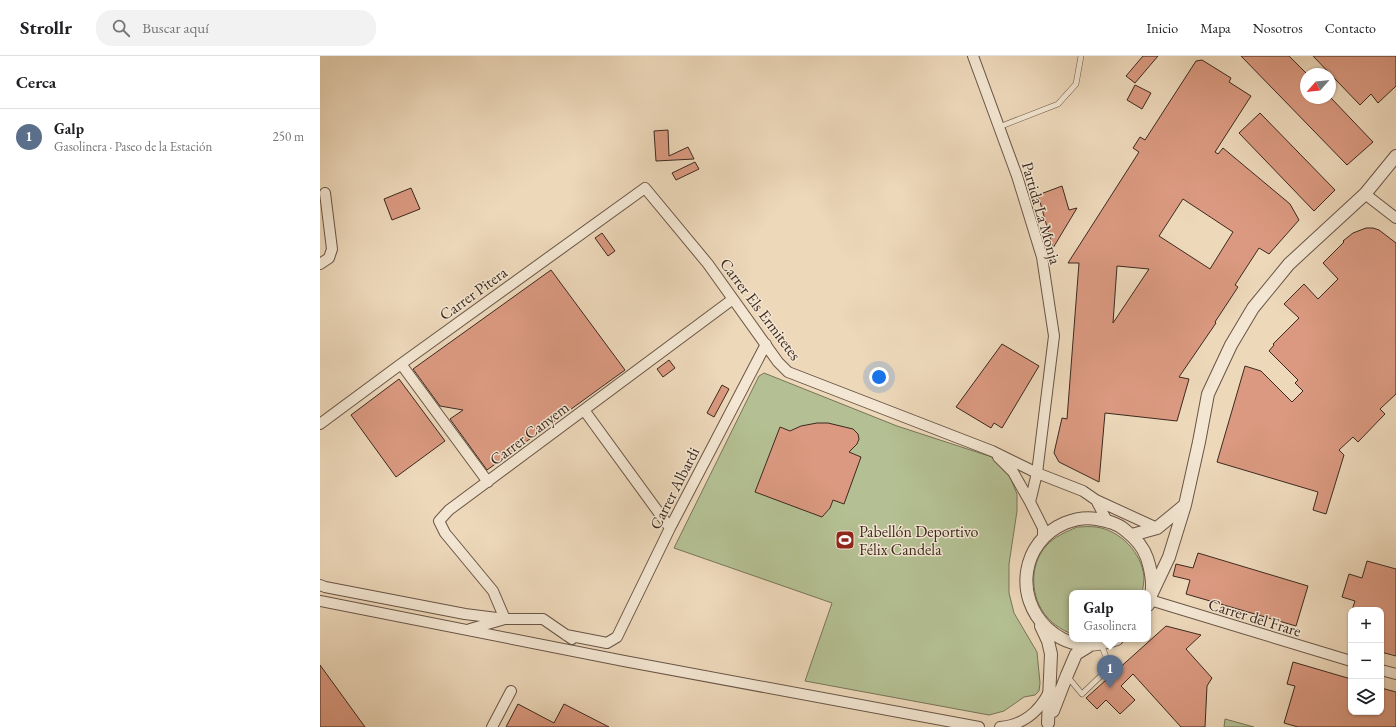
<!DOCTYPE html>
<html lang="es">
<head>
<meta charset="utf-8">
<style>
	body { margin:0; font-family:"EB Garamond",serif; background:#f2f2f2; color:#202124 }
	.controls { position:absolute; right:12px; bottom:12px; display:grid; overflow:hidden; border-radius:8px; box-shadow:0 1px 3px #0004 }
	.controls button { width:36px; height:36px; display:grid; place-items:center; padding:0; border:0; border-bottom:1px solid #e0e0e0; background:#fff; color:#202124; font:20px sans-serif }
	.compass { position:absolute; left:980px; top:12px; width:36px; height:36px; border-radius:50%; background:#fff; box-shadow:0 1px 3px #0004; rotate:243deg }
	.you { position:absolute; left:559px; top:321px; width:14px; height:14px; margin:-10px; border:3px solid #fff; border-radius:50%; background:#1a73e8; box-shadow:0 0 0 6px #1a73e833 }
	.badge { display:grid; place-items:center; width:26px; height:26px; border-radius:50%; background:#0f766e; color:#fff; font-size:13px; font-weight:700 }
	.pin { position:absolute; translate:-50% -33px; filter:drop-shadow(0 1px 2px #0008) }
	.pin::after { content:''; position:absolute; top:21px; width:14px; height:12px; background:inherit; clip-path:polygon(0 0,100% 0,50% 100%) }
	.popup { position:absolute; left:749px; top:534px; width:82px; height:52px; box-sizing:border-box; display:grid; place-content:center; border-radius:8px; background:#fff; filter:drop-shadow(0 1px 3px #0005); font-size:13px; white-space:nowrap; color:#757577 }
	.popup b { font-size:15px; color:#202124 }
	.popup::after { content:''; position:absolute; left:50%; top:100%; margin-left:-8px; border:8px solid transparent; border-top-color:#fff }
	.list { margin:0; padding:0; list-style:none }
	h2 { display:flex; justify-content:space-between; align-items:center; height:52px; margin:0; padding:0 16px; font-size:17px }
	h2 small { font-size:13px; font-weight:400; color:#757577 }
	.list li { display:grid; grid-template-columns:26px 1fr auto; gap:12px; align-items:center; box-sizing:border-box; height:56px; padding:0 16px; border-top:1px solid #e0e0e0 }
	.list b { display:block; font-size:15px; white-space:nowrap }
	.list p { margin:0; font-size:13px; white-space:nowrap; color:#757577 }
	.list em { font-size:13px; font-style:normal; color:#757577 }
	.icon { flex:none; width:22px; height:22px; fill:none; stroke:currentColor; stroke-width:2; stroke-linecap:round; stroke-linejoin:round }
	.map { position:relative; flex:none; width:1076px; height:671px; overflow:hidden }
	header { display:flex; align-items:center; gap:24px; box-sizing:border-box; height:56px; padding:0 20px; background:#fff; border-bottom:1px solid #e0e0e0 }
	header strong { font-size:19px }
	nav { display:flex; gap:22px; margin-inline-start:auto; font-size:14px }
	.search { width:280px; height:36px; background:#f2f2f2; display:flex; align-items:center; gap:10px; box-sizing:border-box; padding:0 14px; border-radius:16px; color:#757577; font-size:15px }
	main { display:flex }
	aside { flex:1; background:#fff }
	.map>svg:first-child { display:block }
	.green { fill:#b4c093; stroke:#787459 }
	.building { fill:#da9980; stroke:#3d291f; fill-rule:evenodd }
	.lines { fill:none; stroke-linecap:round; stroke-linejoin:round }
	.service-casing { stroke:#695546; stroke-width:6 }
	.minor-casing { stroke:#695546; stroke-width:12 }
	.tertiary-casing { stroke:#695546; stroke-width:14 }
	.service { stroke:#f3e6d2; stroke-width:5 }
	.minor { stroke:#f3e6d2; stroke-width:10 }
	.tertiary { stroke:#f3e6d2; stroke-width:12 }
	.labels { text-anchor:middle; stroke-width:3; stroke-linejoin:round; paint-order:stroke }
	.street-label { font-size:16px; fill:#3d291f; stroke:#f3e6d2 }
	.poi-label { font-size:16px; fill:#3d291f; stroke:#f3e6d2; text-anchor:start }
</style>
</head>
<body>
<header>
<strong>Strollr</strong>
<div class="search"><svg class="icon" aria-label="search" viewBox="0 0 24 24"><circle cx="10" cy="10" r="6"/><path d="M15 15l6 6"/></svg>Buscar aquí</div>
<nav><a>Inicio</a><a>Mapa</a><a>Nosotros</a><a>Contacto</a></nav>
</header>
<main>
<aside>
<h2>Cerca<small></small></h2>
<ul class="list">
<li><span class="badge" style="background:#5c6f8a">1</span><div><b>Galp</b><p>Gasolinera · Paseo de la Estación</p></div><em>250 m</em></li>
</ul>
</aside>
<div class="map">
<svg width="1076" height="671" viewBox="0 0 1076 671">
	<rect width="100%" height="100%" fill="#edd8ba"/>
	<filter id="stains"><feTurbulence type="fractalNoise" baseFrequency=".005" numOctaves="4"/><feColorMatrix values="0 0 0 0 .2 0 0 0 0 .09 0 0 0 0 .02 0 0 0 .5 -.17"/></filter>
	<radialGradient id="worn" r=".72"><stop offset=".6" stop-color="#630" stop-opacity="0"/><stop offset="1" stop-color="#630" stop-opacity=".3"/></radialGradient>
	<path class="green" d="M444,317L577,370L672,401L690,421L697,438V455L689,508V537L694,557L717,596L720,627L719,635L715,639L704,641L684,655L669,659L485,625L512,547L354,492L439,320Z
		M757,471C763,471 770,470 776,471C800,474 822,497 824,521C824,526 823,532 822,537H752V578C742,574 734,569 727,561C710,542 709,509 726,490C735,480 746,476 757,471Z
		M905,663L934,671H904Z"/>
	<path class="building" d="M823,0H838L815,27L806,20Z
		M921,0H969L986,17V42H1011L1053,86L1027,109Z
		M993,0H1076V30L1058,47L1051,38L1040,49Z
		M882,4L911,22L909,26L931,40L895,96L898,98L903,92L970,148L979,164L949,198L939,192L915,229L918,231L895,266L896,267L859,321L869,323L857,365L785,357L779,426L739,406L734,397L742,362L747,363L759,207H748L819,96L813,92L820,81L825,84L876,5ZM863,143L913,176L890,213L839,180ZM797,210L829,213L793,267Z
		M815,29L831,37L822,53L807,44Z
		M940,57L1015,134L994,155L919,77Z
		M348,74L349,100L368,91L374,103L336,105L334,75Z
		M375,106L379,113L356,124L352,117Z
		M742,130L749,154L757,152L733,192L718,139Z
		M91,132L100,153L72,164L64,143Z
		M1046,172H1053L1059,174L1076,187V338L1060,353L1065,358L1038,386L1033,381L1019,394L1024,399L1006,458L993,454L998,436L897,406L925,310L941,315L972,346L983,335L975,327L978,324L949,295L954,289L953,288L979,262L964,248L984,228L998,243L1018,223L1003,207L1024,186L1023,185L1033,177Z
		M282,177L295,195L288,200L275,182Z
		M231,214L305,314L167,414L130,363L143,354L120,350L93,313Z
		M682,288L719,310L682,372L674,367L671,372L636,351Z
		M349,304L355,312L343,321L337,313Z
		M79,323L125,385L76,421L31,359Z
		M402,329L409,333L394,361L387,357Z
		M497,367H508L533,373L538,378L539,383L537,388L529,396L541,401L524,448L513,444L510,452L502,461L435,436L460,371L470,375L481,370Z
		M878,497L988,530L976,570L866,538L870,524L853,520L856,508L873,512Z
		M1047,505L1076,513V600L1061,596V554H1032L1035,545L1022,541L1029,518L1042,522Z
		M846,570L881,579L866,593L892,622L887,630L885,671H861L813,618L801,630L815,644L800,658L786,644L777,653L766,642Z
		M973,606L1031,623V656H1061V632L1076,636V671H978L964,667L975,630L967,628Z
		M0,609L45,671H0Z
		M198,648L234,667L244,648L289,671H186Z"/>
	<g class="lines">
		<g class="service-casing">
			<path id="service" d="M679,71L738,48L756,28L761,0
				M747,620L762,638L790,611L781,588"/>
		</g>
		<g class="minor-casing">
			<path id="minor" d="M653,0L697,120L722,201L734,280L717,417L710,446
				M1045,138L1076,162
				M0,208L9,202L12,193L5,137
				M81,308L168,426
				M264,354L350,472
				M0,368L81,308L325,132L388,208L458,306L468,316L672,395L717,417L763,435L776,444L787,465
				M678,401L693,416L710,446L723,472V481
				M776,444L837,472
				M0,529L5,531L145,558L185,563L173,535L125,477L119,465L129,454L413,243
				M830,544L1031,605
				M0,545L304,605L659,671
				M150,573L185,563H223L252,583
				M246,579L287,587L297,581L350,472L446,288
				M1061,614L1076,618
				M172,671L191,635
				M680,671C703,669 718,657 729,636"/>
		</g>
		<g class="tertiary-casing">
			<path id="tertiary" d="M812,479L837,472L865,449
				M832,537L849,501L865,449L879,386L888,338L911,289L933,252L969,208L1045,138L1076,100
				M721,570L728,585L731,598L728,667
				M797,583C772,592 748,592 727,572C694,541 701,486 745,467C755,463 766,461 777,463C787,465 797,467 805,474C814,481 823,490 827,502C832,517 835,534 828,549
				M733,655L747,619L756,598L769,590"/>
		</g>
		<use href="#service" class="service"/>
		<use href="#minor" class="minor"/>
		<use href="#tertiary" class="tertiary"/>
	</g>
	<defs>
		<g id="stadium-square" transform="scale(1)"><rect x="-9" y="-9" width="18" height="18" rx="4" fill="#8f2418" stroke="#f3e6d2"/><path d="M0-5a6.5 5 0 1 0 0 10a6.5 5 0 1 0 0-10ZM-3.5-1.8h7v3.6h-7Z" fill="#fff"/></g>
	</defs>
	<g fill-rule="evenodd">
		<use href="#stadium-square" x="525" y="484"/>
	</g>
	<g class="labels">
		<g class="street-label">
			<text transform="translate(722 157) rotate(74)" y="6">Partida La Monja</text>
			<text transform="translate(153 237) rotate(-36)" y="6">Carrer Pitera</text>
			<text transform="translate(441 253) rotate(53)" y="6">Carrer Els Ermitetes</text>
			<text transform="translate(209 377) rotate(-37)" y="6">Carrer Canyem</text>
			<text transform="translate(354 432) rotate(-63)" y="6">Carrer Albardi</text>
			<text transform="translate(935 561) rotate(17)" y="6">Carrer del Frare</text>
		</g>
		<g class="poi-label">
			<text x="539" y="481">Pabellón Deportivo<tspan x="539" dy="18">Félix Candela</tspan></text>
		</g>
	</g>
	<rect width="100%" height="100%" filter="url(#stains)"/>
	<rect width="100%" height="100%" fill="url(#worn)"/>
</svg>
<div class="controls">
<button>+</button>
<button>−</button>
<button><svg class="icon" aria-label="layers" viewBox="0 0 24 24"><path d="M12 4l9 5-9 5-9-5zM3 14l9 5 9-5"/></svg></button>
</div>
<svg class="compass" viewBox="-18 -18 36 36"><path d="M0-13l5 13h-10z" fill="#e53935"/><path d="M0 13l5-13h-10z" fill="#757577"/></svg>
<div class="you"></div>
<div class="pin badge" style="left:790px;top:632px;background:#5c6f8a">1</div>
<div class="popup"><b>Galp</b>Gasolinera</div>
</div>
</main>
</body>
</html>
